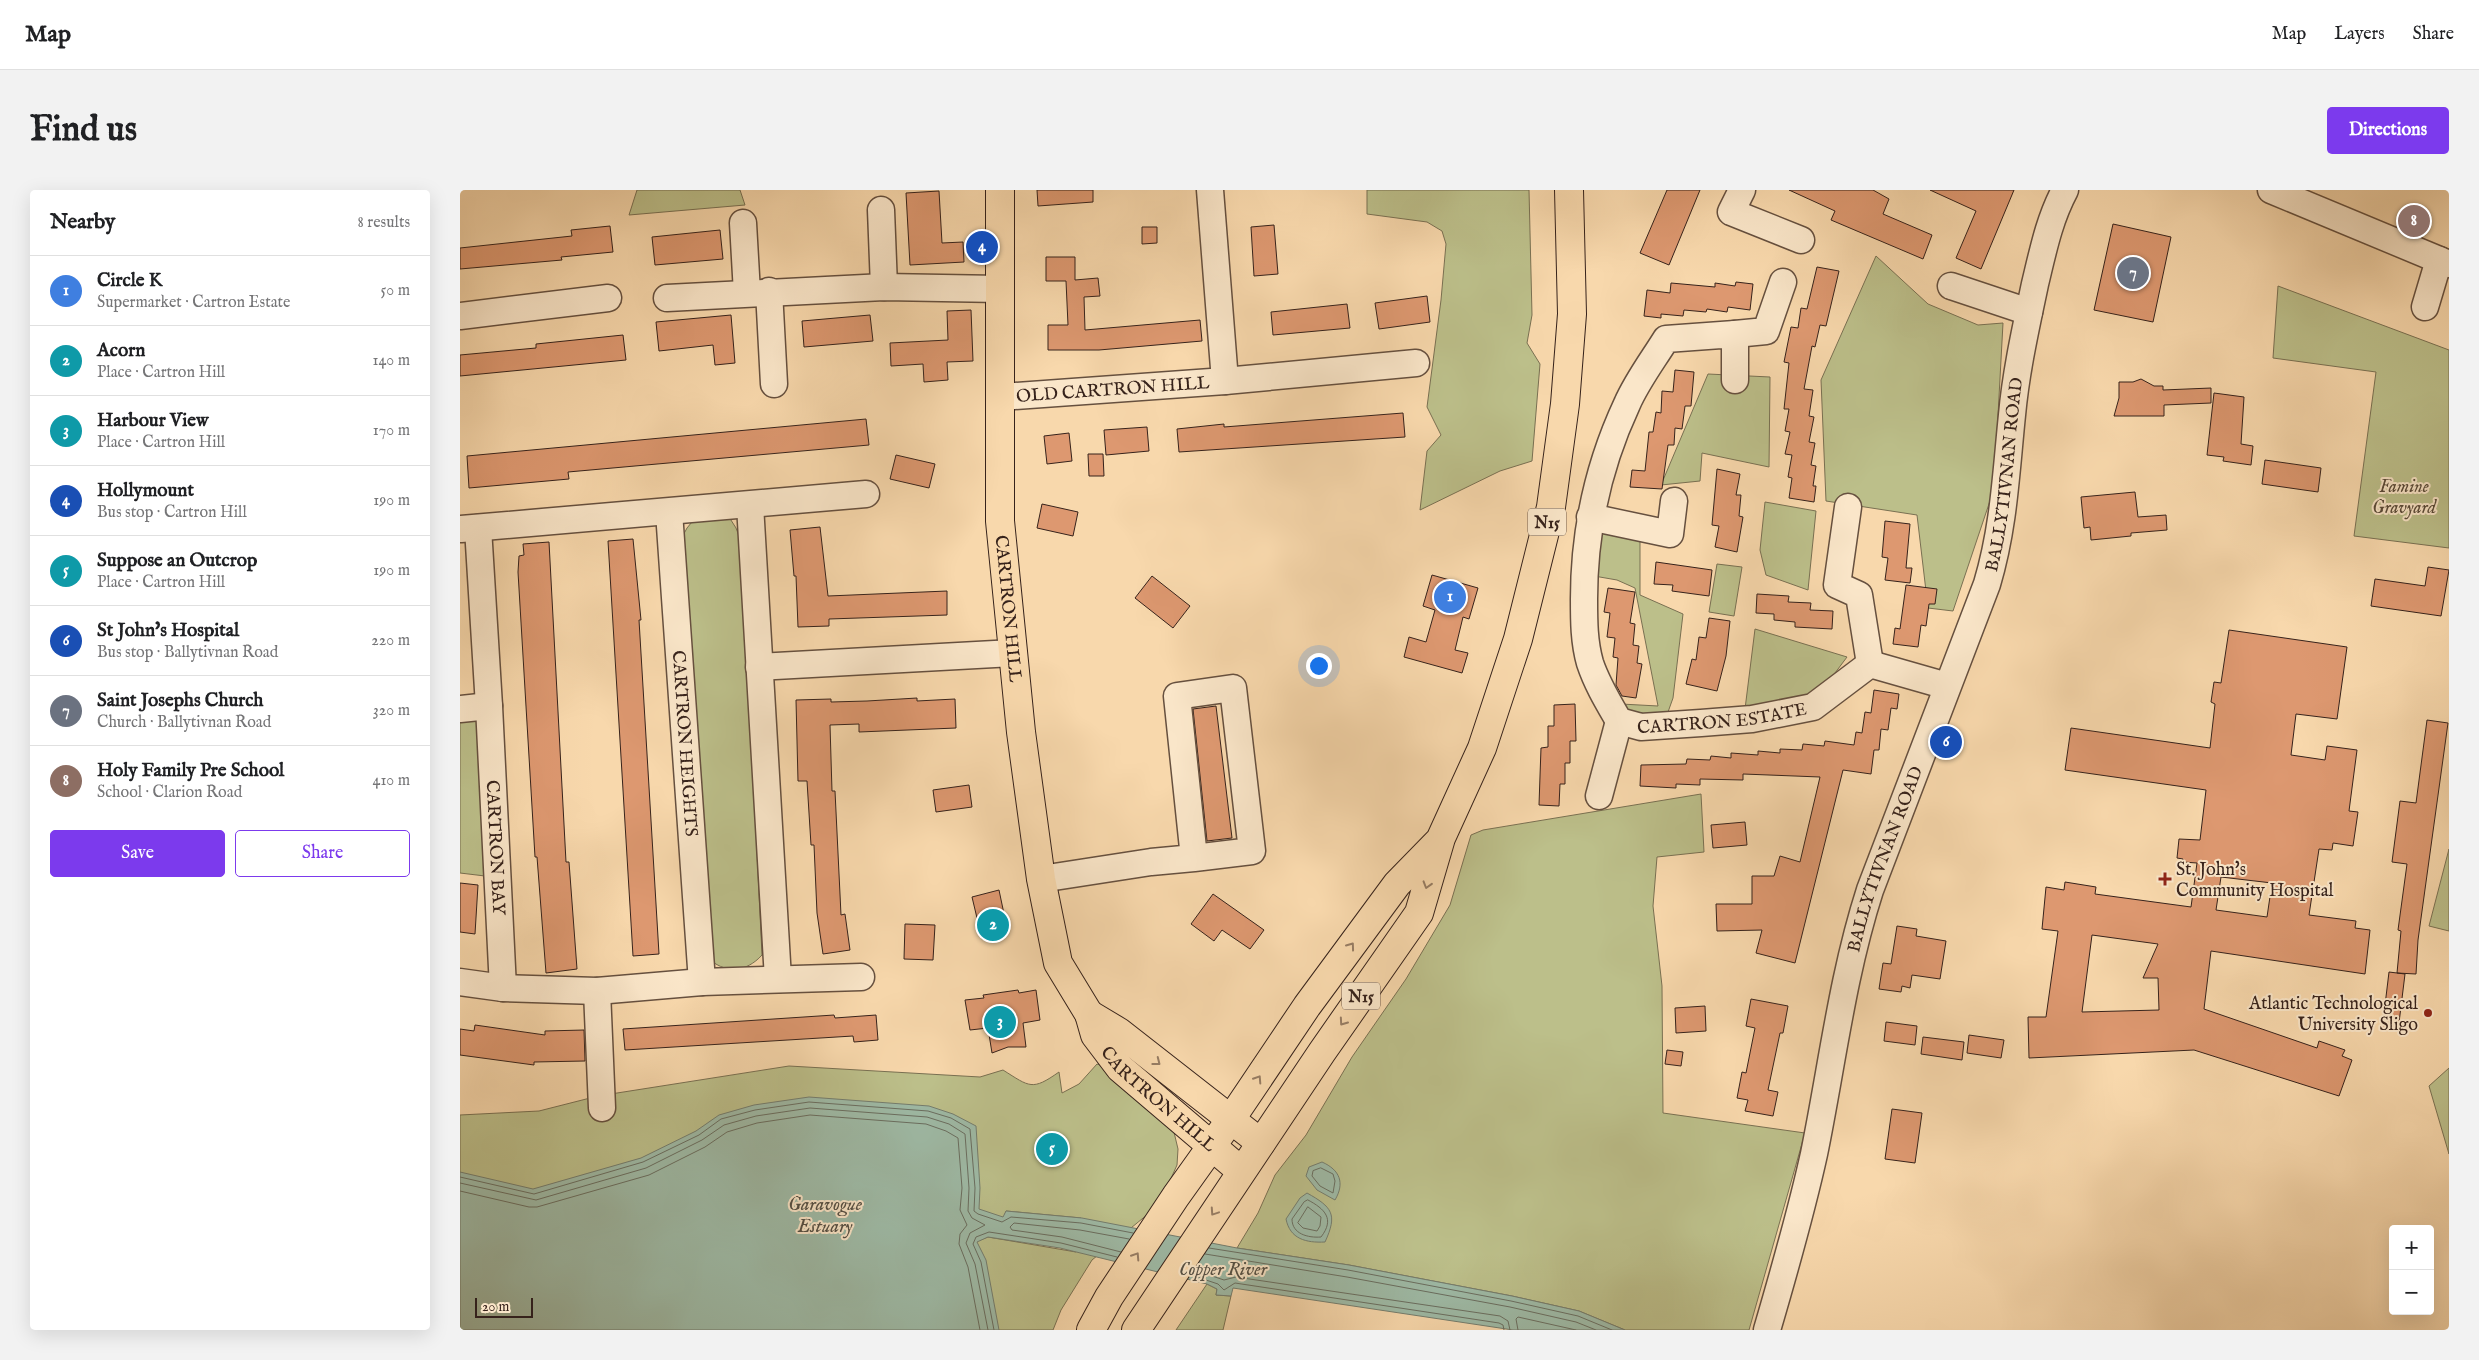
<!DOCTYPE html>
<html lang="en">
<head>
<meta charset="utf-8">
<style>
	body { margin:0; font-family:"IM FELL English",serif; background:#f2f2f2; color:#202124 }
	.controls { position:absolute; right:15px; bottom:15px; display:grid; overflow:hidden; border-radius:5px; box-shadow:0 5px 20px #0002 }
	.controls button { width:45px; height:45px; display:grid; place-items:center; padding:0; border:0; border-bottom:1px solid #e0e0e0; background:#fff; color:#202124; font:25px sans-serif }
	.scale { position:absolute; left:15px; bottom:12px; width:58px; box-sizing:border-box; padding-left:5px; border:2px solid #36221b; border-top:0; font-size:14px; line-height:18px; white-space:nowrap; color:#36221b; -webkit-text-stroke:4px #fae6c9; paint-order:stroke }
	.you { position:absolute; left:858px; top:475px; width:18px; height:18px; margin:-12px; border:4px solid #fff; border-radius:50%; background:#1a73e8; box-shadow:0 0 0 8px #1a73e833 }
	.badge { display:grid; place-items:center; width:32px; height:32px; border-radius:50%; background:#7c3aed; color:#fff; font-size:16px; font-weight:700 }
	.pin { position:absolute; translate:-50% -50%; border:2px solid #fff; box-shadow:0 1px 5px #0006 }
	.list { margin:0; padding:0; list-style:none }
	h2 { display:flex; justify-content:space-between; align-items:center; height:65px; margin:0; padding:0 20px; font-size:21px }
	h2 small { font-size:16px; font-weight:400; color:#757577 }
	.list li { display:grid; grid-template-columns:32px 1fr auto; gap:15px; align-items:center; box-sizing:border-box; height:70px; padding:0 20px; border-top:1px solid #e0e0e0 }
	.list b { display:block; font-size:19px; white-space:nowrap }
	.list p { margin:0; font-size:16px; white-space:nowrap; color:#757577 }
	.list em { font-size:16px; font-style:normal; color:#757577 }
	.actions { display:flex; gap:10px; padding:15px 20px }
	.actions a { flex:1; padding:11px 0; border:1px solid #7c3aed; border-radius:5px; text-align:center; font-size:18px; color:#7c3aed }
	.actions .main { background:#7c3aed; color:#fff }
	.map { position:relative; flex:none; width:1989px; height:1140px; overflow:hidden; border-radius:5px }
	header { display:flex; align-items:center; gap:30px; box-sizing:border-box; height:70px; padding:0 25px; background:#fff; border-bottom:1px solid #e0e0e0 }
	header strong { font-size:24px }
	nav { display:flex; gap:28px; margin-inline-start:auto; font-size:18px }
	.intro { display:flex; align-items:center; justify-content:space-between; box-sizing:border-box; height:120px; padding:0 30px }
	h1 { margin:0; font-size:35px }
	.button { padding:12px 22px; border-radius:5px; background:#7c3aed; color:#fff; font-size:18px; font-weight:700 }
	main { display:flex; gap:30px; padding:0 30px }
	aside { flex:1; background:#fff; border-radius:5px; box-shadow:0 5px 20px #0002 }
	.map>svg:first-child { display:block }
	.green { fill:#bcbf8a; stroke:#797052; fill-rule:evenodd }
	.water { fill:#9ebaa6; stroke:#747d6e }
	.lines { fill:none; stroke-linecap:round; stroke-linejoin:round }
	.shore { stroke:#6a6e60; stroke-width:1 }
	.building { fill:#dd9870; stroke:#36221b; fill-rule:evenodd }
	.minor-casing { stroke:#66503f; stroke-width:29 }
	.major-casing { stroke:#36221b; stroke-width:30 }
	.highway-casing { stroke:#36221b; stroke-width:30 }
	.minor { stroke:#fae6c9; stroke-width:26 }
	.major { stroke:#f8d8ac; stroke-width:28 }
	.highway { stroke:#f8d8ac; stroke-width:28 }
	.oneway { stroke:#977d64 }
	.poi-dot { fill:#8f2418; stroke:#fae6c9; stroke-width:2 }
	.labels { text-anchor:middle; stroke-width:4; stroke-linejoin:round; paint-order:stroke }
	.shield { fill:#fae6c9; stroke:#715d4f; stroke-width:1 }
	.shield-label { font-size:16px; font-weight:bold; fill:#36221b }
	.street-label { font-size:18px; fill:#36221b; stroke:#fae6c9 }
	.park-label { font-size:18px; font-style:italic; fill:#584937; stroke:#fae6c9 }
	.poi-label { font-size:18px; fill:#36221b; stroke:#fae6c9; text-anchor:start }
	.water-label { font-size:19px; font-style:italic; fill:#555045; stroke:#fae6c9 }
</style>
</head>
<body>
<header>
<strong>Map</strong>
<nav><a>Map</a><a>Layers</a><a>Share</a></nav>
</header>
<div class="intro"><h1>Find us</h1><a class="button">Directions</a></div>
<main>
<aside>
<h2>Nearby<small>8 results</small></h2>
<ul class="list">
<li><span class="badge" style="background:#3f7fe0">1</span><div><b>Circle K</b><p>Supermarket · Cartron Estate</p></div><em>50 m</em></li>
<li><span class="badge" style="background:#0f9aa8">2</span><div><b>Acorn</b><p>Place · Cartron Hill</p></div><em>140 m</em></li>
<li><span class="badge" style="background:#0f9aa8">3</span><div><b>Harbour View</b><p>Place · Cartron Hill</p></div><em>170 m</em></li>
<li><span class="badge" style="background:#1a4fb4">4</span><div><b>Hollymount</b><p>Bus stop · Cartron Hill</p></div><em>190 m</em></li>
<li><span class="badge" style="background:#0f9aa8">5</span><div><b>Suppose an Outcrop</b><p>Place · Cartron Hill</p></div><em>190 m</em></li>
<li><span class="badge" style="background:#1a4fb4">6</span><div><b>St John's Hospital</b><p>Bus stop · Ballytivnan Road</p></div><em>220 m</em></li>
<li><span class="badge" style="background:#6b7280">7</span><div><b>Saint Josephs Church</b><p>Church · Ballytivnan Road</p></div><em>320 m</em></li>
<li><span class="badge" style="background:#8d6e63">8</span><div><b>Holy Family Pre School</b><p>School · Clarion Road</p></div><em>410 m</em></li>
</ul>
<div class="actions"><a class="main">Save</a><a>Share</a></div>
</aside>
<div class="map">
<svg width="1989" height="1140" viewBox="0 0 1989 1140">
	<rect width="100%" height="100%" fill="#f8d8ac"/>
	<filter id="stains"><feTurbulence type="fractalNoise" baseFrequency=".004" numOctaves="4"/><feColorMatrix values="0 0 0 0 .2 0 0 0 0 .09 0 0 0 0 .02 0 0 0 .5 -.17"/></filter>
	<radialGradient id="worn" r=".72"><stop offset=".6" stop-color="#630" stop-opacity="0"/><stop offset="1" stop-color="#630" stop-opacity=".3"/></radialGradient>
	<path class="green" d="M177,0H280L285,15L169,25Z
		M907,0H1069L1072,125L1067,153L1080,174L1072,271L1040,281L960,320L967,261L981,245L967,217L981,110L986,54L982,41L967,32L907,24Z
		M1416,66L1468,114L1518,135L1543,133L1534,299L1493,421L1468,418L1457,325L1366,311L1361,190Z
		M1818,96L1989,160V358L1894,346L1916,182L1813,168Z
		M1248,184L1310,187L1309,277L1242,263L1240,291L1201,295Z
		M1305,312L1356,321L1348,400L1306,385L1300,360Z
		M236,327H269L276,338L282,354L302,765C286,783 264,784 247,767L219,353L227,338Z
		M1140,338L1180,347V405L1223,424L1213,508L1208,522L1172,527L1161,514L1198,516L1175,398L1157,390L1134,386Z
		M1257,374L1282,377L1274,426L1249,422Z
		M1295,439L1387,467L1369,491L1345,509L1285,519Z
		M19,524L25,686L0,683V526Z
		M1241,604L1244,662L1197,667L1193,716L1202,796L1203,923L1345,943L1289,1140H1165L1119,1121L1052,1106L889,1075L777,1058L798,1023L815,985L846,945L892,867L946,789L990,715L1011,645L1023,640Z
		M1989,659V741L1969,736Z
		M637,874L652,879L713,938L718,959L717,975L708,995L688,1024L632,1070L601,1120L593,1140H0V925L79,921L138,906L329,876L520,887L543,880C570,897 572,901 599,882L602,903L619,894ZM546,1021L621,1028L616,1062L528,1047L517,1051L544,1027Z
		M1989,878V964L1969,896Z
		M747,1094L757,1099L756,1105L771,1106L763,1140H716Z"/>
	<path class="water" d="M349,907L469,916L493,924L516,936L520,998L519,1019L543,1027L546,1021L622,1028L777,1058L889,1075L1052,1106L1119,1121L1165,1140H1053L773,1098L771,1106L756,1105L757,1099L747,1094L600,1058L528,1047L517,1052L526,1070L539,1140H0V982L73,999L181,968L236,941L259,925L294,915Z
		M862,972C880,980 885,993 875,1010L857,1000L846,986L849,977Z
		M847,1003C872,1017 878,1024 865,1052C846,1053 830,1049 826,1029L840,1008Z"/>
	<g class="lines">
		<path class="shore" d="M861,978L873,984L875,991L873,1003L860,996L852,986L853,981Z
			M0,987L74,1004L183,972L239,945L261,929L295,920L349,912L468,921L491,928L510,939L515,998L514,1021L518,1024L542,1032L551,1027L621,1033L673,1043
			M0,993L76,1010L186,978L242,950L264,935L296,926L350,918L467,927L489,934L505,944L509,998L508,1021L512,1028L525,1035L510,1043L506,1053L515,1074L528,1140
			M0,1001L69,1017H77L189,985L245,957L267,942L297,933L350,925L466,934L486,941L498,948L502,998L500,1020L507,1035L500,1044L499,1054L508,1077L520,1140
			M848,1010C865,1019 875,1029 861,1047C848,1048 832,1044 832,1029L844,1012Z
			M848,1017L861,1027L860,1036L857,1041L843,1038L838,1033Z
			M749,1058L888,1080L1051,1111L1118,1126L1152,1140
			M661,1062L602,1047L552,1040L550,1037L554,1033L620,1040L669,1049
			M745,1064L887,1087L1050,1117L1116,1132L1136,1140
			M734,1080L764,1090L776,1087L1040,1126L1048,1131L1050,1140
			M731,1085L758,1094L764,1100L775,1093L1039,1133L1043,1135L1044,1140
			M534,1140L521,1072L513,1054L516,1047L529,1042L601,1053L657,1067
			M1058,1140L1056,1129L1058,1127L1116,1140"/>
	</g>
	<path class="building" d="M577,0H633V12L578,16Z
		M1207,0H1240L1209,75L1180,63Z
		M1329,0H1413L1429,9L1423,24L1472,45L1463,69L1371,30L1375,21Z
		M1470,0H1554L1521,79L1496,68L1516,21Z
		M479,1L482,53L503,52L504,72L450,75L446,3Z
		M1653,34L1711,47L1693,132L1634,120Z
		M814,35L818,84L794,86L791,37Z
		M150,36L153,62L101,67L102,70L0,79V58L112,46L111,40Z
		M682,37H697V53L682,54Z
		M260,40L263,69L195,75L192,47Z
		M586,67H615V90L638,88L640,106L624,107L625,140L740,130L742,151L639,160H588V135H608L606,91H586Z
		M1357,77L1379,81L1366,136L1360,135L1355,157L1352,156L1344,199L1353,200L1349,226L1354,227L1349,252L1355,253L1351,275L1356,276L1353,296H1356L1354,312L1329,308L1332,288L1328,287L1332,265L1325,264L1330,242L1325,241L1329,219H1324L1329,173L1324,172L1331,137L1338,138L1341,118L1347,119Z
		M1276,92L1293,94L1290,120L1268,117L1267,122L1247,119L1246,122L1224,120L1223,126L1201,124V128L1184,126L1187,100L1210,103L1211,93L1255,97V93L1275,96Z
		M967,106L970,132L919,139L915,113Z
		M887,114L890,138L813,145L811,122Z
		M511,120L513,171L487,172L488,190L464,192L463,174L431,176L430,153L488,150L487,121Z
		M271,125L275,173L255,175L253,155L199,161L196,132Z
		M410,125L413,151L344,157L342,131Z
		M163,145L166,170L0,186V165L76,158V154Z
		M1215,180L1234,182L1231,216H1225L1222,239L1215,238L1214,255H1208L1202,299L1170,297L1172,280L1185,281L1189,242H1193L1196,222L1201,223L1202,201L1213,202Z
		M1681,189L1694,196H1703V200L1751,198V213L1704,215V226H1654L1659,208V192H1673Z
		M1754,203L1784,207L1781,254L1793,256L1791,275L1763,271L1764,267L1747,265Z
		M943,223L945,247L719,262L717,239L764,234V237Z
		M406,229L409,255L108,282L109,289L9,298L7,266Z
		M687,237L689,261L646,265L644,240Z
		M609,243L612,271L587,274L584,246Z
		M628,264H643L644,286H629Z
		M436,265L475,274L469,298L430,289Z
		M1805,270L1861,278L1858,302L1802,294Z
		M1257,279L1280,284L1276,305H1281L1279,326L1283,327L1277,362L1255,357L1259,336L1252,335Z
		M1675,302L1678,327L1706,325L1707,340L1671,343V346L1631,350L1630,337L1624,338L1621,307Z
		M582,314L618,322L613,346L577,338Z
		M1425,331L1450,334L1446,378H1452L1450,393L1425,390L1428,368L1422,367Z
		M360,337L368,406L487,401V425L369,429V436L338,437L336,386H334L330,340Z
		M173,349L181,430H179L199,764L173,766L148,351Z
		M89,352L106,672H109L117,779L86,783L77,667H75L58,382L59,366L64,365L63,354Z
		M1196,372L1252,380L1249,406L1212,401L1213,395L1194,394Z
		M1968,377L1989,380L1981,426L1911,416L1915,389L1965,396Z
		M972,385L1018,398L1009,429L1003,427L995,460L1008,463L1002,483L944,467L949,447L966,452L975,420L963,416Z
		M692,386L730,416L713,438L675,408Z
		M1446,395L1477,399L1475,414H1469L1466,436L1461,435L1458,457L1433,454L1435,438L1440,439Z
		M1148,398L1175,402L1170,433L1175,434L1173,455L1179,456L1177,473L1182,474L1176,508L1162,506L1156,495L1158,468L1153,467L1155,448L1147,447L1150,423L1144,422Z
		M1297,404L1329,406L1328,412L1351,413L1350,420L1373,421L1372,439L1335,437V432L1314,430V424L1296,423Z
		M1249,428L1270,431L1266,466L1257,501L1226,494L1232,469L1236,470L1239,447L1246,448Z
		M1769,440L1887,457L1877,529L1836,524L1831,565L1865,570L1867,556L1897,560L1889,621L1898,622L1893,656L1873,653L1872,660L1859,659L1849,725L1896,731L1895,738L1910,740L1905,784L1751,761L1744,819L1857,858L1859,851L1885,860L1882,866L1892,870L1879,906L1734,860L1569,868L1568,827H1586L1598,741L1582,739L1586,697L1604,700L1605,692L1636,697L1635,704L1731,717L1737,673L1723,672V669L1717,668L1719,649L1740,650L1746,600L1605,580L1611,538L1750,558L1755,514L1751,512L1754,492L1761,493ZM1761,687L1812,693L1807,727L1756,720ZM1632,745L1698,754L1683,788H1698L1699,820L1622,822Z
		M1414,500L1439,504L1437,519L1431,518L1428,540L1421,539L1419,560H1414L1411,584L1383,580L1335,773L1296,763L1302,740L1257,741L1256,714H1292V686H1314L1320,666L1340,672L1360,587L1283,584V590L1240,589V595L1216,594V598L1180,596L1181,575L1226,574L1227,569L1250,570L1251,566L1271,568V563L1298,565V561L1320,563V559L1342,560L1343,554L1364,556L1365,551L1394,555L1396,542L1402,543L1405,522L1411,523Z
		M457,508V511L495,509L496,538L399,542V534L370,535L372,601H375L381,725L385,724L390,760L363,764L357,723L354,655H351L347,591H338L336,510L371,509V512L407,511Z
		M1115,514L1116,551H1110V573H1105V594H1100L1099,616L1079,615L1081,558L1088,557V536H1094V515Z
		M756,516L772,648L747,651L733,519Z
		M1967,530L1988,533L1958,750L1956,784L1937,783L1941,741L1938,740L1947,674L1932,672L1940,611L1956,613Z
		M509,595L512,617L476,622L473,600Z
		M1285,632L1287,655L1253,658L1251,635Z
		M0,693L18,695L15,744L0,742Z
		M539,700L548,743L522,749L512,707Z
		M753,704L804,740L790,759L762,740L754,751L731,734Z
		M445,734L475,735L473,770L444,769Z
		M1437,736L1457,739L1456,746L1486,751L1480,789L1452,785L1450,798L1442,796L1441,802L1419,799L1423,773L1431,774Z
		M1929,782L1945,784L1938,841L1922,840Z
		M558,800L559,803L576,800L580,830L563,833L566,857H548L532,863L528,838L510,840L505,810L524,808L523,805Z
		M1291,809L1328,816L1323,843H1320L1308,900L1318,902L1313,926L1285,921L1288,910L1277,908L1282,882L1286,883L1295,838L1286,836Z
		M1245,816L1246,841L1216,843L1215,818Z
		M374,825L375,828L416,825L418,850L394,852L393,846L165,860L163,839Z
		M1426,832L1457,836L1455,855L1424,851Z
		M15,835L85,845V841L124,840L125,871L74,872V875L0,865V839L14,841Z
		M1509,845L1544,850L1541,868L1507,863Z
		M1463,847L1504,852L1502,870L1461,864Z
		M1207,860L1223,862L1221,876L1205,874Z
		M1432,919L1462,923L1455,973L1425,969Z"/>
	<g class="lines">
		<g class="minor-casing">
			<g id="minor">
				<path d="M750,0L765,191"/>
				<path d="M1282,0L1271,22L1341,50"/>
				<path d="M1811,0L1989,74"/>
				<path d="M421,20L424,97"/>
				<path d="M283,33L287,103"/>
				<path d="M1491,96L1569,122"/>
				<path d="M309,101L314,194"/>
				<path d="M207,108L424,97L540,99"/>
				<path d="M1965,117L1979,70"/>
				<path d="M0,126L148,108"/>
				<path d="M1275,144L1306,141L1323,92"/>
				<path id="s1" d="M1275,190V144L1206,149C1193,170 1177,191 1167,214C1138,276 1124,342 1124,409C1124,431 1124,452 1130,473C1137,494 1148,512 1159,531L1181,537L1241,533L1292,529L1353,517L1410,474L1487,496"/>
				<path id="s2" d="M541,207L765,191L956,173"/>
				<path d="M290,315L318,789"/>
				<path d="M1388,317L1377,395L1399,405L1410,474"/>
				<path id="s3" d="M209,322L242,792"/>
				<path d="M1130,327L1210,344L1214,311"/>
				<path id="s4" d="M18,338L29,516L43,798"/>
				<path d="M1,339L406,304"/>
				<path d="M299,477L553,463"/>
				<path d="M0,519L29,516"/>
				<path d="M1139,606L1159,531"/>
				<path d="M581,689L691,672L734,668L717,506L773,498L792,661L734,668"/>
				<path d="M0,792L43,798L137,801L242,792L401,787"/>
				<path d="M137,801L142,918"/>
				<path id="s5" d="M1307,1140C1324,1082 1341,1023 1354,964C1372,876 1382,787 1410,700L1527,394C1544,337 1546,283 1552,225C1556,181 1566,137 1575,94C1583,61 1589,30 1605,0"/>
			</g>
		</g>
		<g class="major-casing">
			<g id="major">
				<path id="s6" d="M540,0V331L561,542L581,689L598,773L629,824L635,845L660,878L781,981"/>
				<path d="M629,824L659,842L801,953"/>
			</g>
		</g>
		<g class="highway-casing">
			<path id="highway" d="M631,1140L649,1107L716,1006L771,929L847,816L937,694L979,651
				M676,1140L862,862L959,723L981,648L1022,558L1058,449L1091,317L1105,214L1112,124L1109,0"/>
		</g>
		<use href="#minor" class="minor"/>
		<use href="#major" class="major"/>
		<use href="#highway" class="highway"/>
	</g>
	<defs><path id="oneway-chevron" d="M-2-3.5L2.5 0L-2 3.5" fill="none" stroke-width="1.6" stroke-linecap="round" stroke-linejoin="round" transform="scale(1.25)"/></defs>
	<g class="oneway">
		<use href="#oneway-chevron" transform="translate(967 695) rotate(107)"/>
		<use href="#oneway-chevron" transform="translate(891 756) rotate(-54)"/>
		<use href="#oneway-chevron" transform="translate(883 832) rotate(125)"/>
		<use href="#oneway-chevron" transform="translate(697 872) rotate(38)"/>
		<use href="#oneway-chevron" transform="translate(798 889) rotate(-57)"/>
		<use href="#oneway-chevron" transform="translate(754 1022) rotate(124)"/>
		<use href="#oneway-chevron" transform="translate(676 1066) rotate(-57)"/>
	</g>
	<g class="poi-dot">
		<path d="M1702.5 681.5h5v5h5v5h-5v5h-5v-5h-5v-5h5z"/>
		<circle cx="1968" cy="823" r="5"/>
	</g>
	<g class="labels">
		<g class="shield">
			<rect x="1068" y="318.5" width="38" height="27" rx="4"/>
			<rect x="882" y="792.5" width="38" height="27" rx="4"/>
		</g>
		<g class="shield-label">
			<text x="1087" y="338">N15</text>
			<text x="901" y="812">N15</text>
		</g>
		<g class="street-label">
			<text dy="6" stroke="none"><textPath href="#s2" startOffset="112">OLD CARTRON HILL</textPath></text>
			<text dy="6" stroke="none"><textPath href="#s5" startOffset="891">BALLYTIVNAN ROAD</textPath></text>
			<text dy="6" stroke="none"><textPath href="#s6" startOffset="419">CARTRON HILL</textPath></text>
			<text dy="6" stroke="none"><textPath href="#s1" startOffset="626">CARTRON ESTATE</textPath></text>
			<text dy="6" stroke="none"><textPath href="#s3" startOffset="232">CARTRON HEIGHTS</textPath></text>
			<text dy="6" stroke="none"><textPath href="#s4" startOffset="320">CARTRON BAY</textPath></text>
			<text dy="6" stroke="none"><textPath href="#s5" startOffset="486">BALLYTIVNAN ROAD</textPath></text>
			<text dy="6" stroke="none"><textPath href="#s6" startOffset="949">CARTRON HILL</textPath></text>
		</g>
		<g class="park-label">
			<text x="1944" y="302">Famine<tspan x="1944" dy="21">Gravyard</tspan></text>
		</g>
		<g class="poi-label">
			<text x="1716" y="685">St. John's<tspan x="1716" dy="21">Community Hospital</tspan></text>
			<text x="1958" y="819" text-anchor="end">Atlantic Technological<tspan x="1958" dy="21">University Sligo</tspan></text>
		</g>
		<g class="water-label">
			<text x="365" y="1020">Garavogue<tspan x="365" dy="22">Estuary</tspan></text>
			<text x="763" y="1085">Copper River</text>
		</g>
	</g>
	<rect width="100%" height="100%" filter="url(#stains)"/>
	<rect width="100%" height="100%" fill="url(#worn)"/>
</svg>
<div class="controls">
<button>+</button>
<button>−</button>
</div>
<div class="scale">20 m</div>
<div class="you"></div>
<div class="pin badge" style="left:990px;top:407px;background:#3f7fe0">1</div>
<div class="pin badge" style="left:533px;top:735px;background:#0f9aa8">2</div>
<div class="pin badge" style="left:540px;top:832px;background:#0f9aa8">3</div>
<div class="pin badge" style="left:522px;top:57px;background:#1a4fb4">4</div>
<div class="pin badge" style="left:592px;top:959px;background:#0f9aa8">5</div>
<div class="pin badge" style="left:1486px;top:552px;background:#1a4fb4">6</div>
<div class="pin badge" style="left:1673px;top:83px;background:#6b7280">7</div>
<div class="pin badge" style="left:1954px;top:31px;background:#8d6e63">8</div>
</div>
</main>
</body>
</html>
